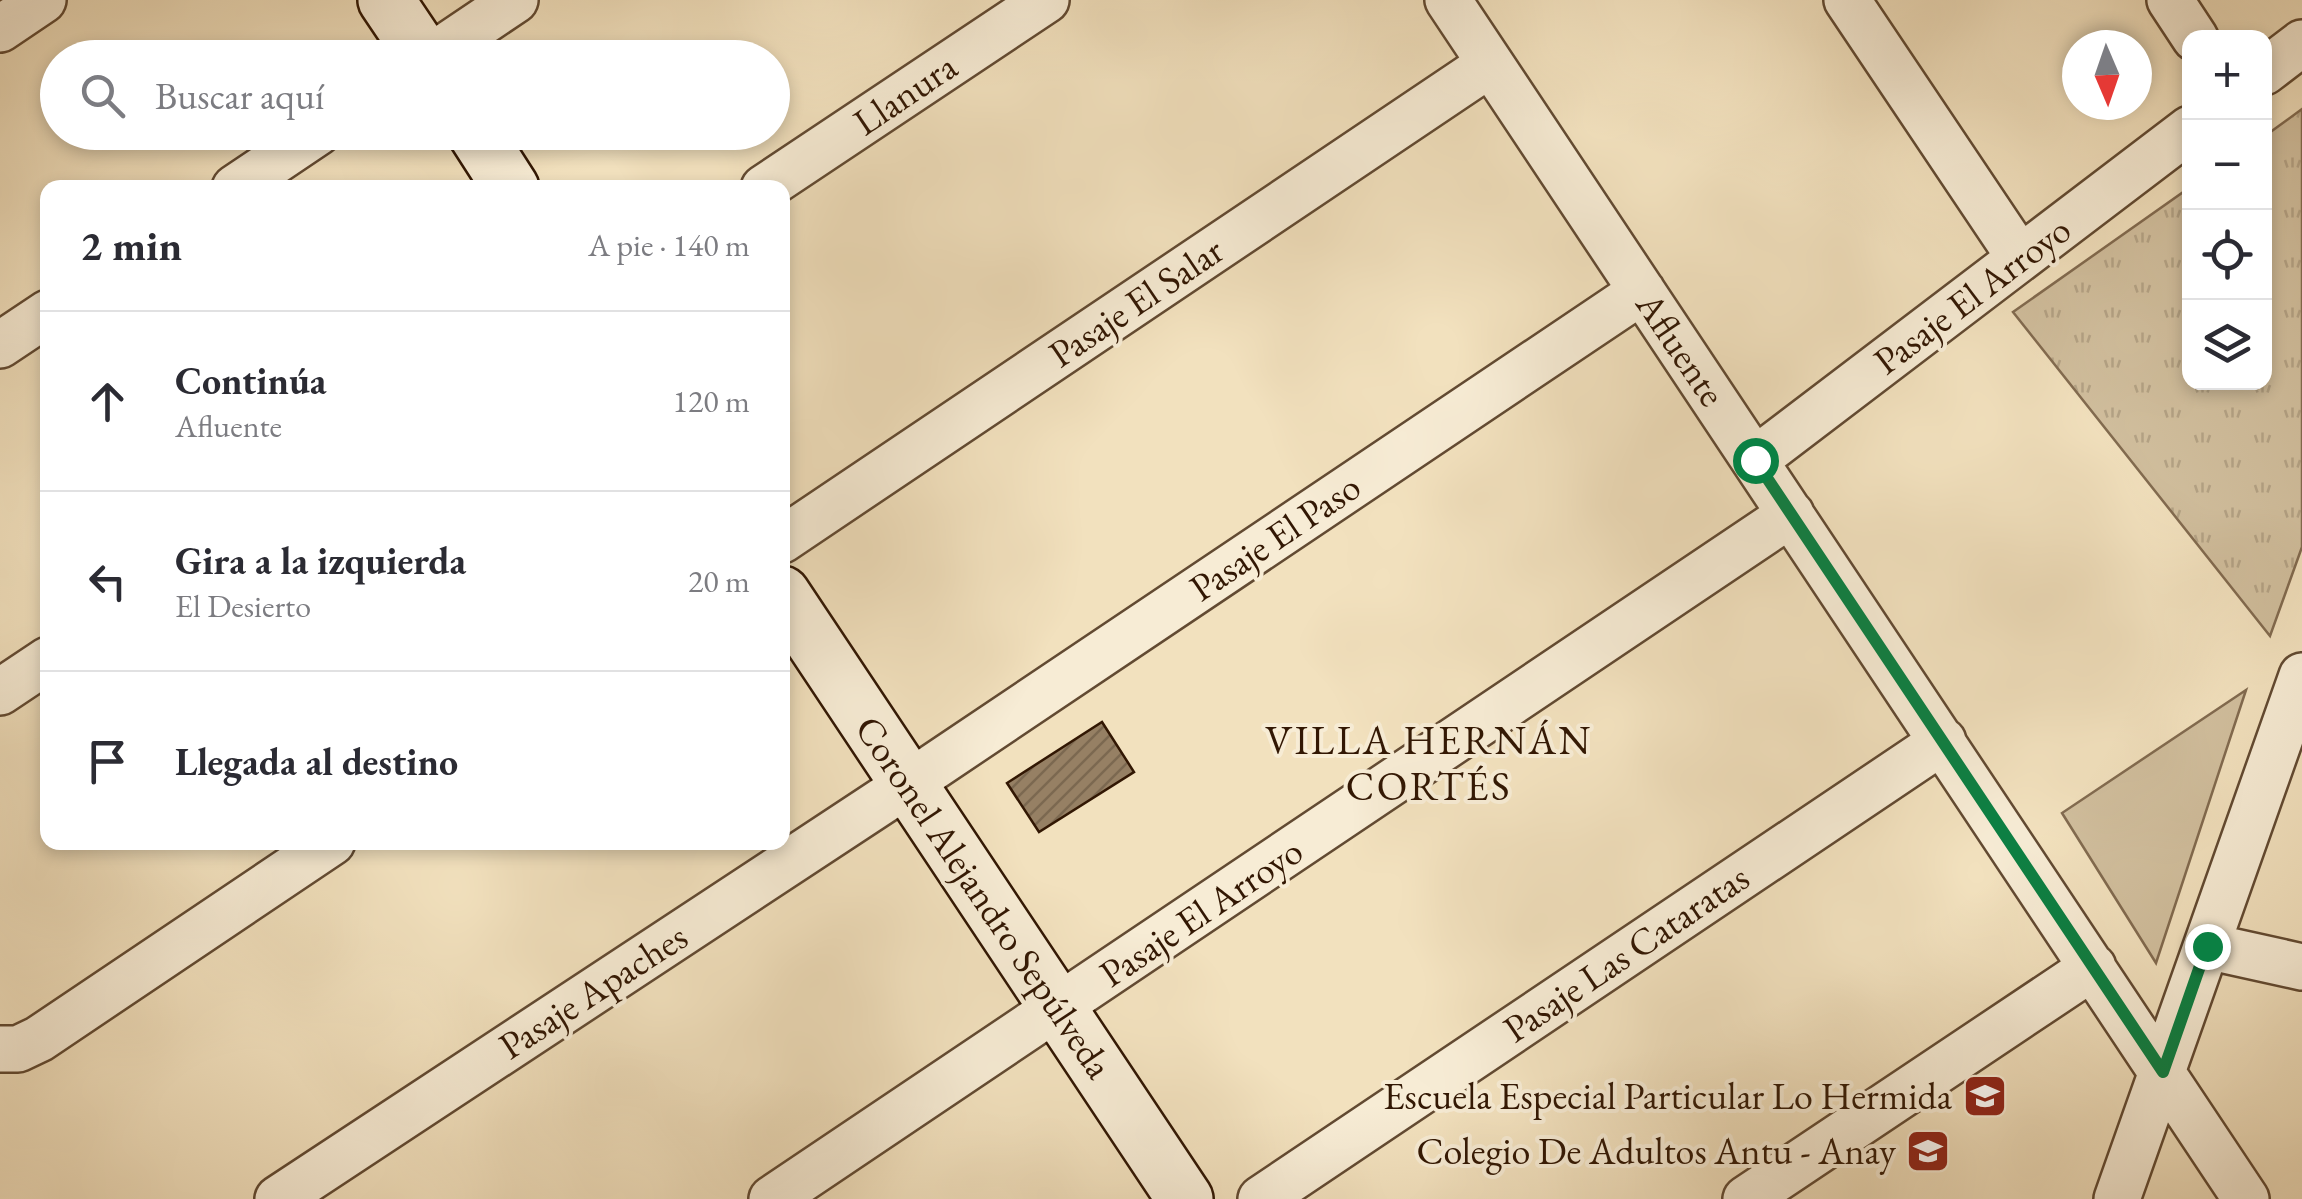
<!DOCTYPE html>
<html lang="es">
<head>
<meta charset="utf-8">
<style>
	body { margin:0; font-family:"EB Garamond",serif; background:#f7f7f7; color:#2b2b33 }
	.controls { position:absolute; right:30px; top:30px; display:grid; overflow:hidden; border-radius:20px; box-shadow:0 5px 15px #0003 }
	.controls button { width:90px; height:90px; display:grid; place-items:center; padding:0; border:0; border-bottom:2px solid #e1e1e2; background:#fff; color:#2b2b33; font:50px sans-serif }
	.compass { position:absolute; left:2062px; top:30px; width:90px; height:90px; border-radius:50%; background:#fff; box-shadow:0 5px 15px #0003; rotate:178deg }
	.stop { position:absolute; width:30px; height:30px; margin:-22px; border:8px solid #0b8043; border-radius:50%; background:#fff }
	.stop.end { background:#0b8043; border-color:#fff; box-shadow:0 2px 10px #0008 }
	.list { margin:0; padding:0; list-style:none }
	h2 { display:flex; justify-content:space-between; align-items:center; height:130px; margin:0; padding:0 40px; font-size:42px }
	h2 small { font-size:32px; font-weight:400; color:#7c7c81 }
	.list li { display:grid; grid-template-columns:65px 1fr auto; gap:30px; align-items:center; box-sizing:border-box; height:180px; padding:0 40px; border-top:2px solid #e1e1e2 }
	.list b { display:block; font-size:38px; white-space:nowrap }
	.list p { margin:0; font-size:32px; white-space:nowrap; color:#7c7c81 }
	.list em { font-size:32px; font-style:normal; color:#7c7c81 }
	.icon { flex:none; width:55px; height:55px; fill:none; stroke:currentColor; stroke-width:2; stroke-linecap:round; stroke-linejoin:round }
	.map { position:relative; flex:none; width:2302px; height:1199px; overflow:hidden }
	.search { position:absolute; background:#fff; box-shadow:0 5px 15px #0003; left:40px; top:40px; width:750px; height:110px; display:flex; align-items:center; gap:25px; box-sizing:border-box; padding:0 35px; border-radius:55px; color:#7c7c81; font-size:38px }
	.panel { position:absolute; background:#fff; box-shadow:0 5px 15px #0003; left:40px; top:180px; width:750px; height:670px; border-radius:20px }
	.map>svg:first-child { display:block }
	.grass { fill:#d1bf9e; stroke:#826b50; stroke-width:2.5 }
	.park { fill:url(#park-tufts); stroke:#826b50; stroke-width:2.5 }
	.building { fill:url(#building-hatch); stroke:#321703; stroke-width:2.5 }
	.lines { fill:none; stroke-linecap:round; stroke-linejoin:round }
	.street-casing { stroke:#624a32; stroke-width:50 }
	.secondary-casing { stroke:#321703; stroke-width:60 }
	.street { stroke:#f7ecd5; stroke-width:45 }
	.secondary { stroke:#f7ecd5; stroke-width:55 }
	.route { stroke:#0b8043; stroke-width:12 }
	.labels { text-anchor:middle; stroke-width:8; stroke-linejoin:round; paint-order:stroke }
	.street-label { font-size:38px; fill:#321703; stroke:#f7ecd5 }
	.poi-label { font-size:38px; fill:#321703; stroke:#f7ecd5; text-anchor:end }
	.neighbourhood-label { font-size:40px; letter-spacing:2.5px; fill:#321703; stroke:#f7ecd5 }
</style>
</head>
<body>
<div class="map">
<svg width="2302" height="1199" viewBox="0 0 2302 1199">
	<defs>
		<pattern id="park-tufts" width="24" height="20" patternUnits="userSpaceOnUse" patternTransform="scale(2.5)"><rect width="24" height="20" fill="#d1bf9e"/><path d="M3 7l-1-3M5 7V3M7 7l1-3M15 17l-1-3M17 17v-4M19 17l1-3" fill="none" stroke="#b4a386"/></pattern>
		<pattern id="building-hatch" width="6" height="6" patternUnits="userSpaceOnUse" patternTransform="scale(2.5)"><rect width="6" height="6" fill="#968064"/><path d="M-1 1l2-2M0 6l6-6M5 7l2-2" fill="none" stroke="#7b6850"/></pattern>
	</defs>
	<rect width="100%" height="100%" fill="#f2e1be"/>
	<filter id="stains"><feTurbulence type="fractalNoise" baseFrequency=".002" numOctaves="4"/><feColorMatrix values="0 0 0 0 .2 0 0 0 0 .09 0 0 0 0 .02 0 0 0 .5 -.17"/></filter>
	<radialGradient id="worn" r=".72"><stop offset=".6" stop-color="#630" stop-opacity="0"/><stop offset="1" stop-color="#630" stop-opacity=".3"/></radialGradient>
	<path class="grass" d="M2246,690L2156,963L2062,813Z"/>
	<path class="park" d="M2302,109V547L2270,636L2013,312L2189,188L2190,382H2264L2265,136Z"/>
	<path class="building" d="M1102,722L1134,772L1039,832L1007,783Z"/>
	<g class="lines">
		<g class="street-casing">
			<path id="street" d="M1448,0L2246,1199
				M1847,0L2020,258
				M2170,0L2195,38
				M0,29L43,0
				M429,58L515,0
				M2264,72L2302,43
				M235,188L318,132
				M764,188L1046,0
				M0,345L48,313
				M1755,460L2190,129
				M782,540L1490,64
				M0,692L48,660
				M2207,946L2302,967
				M0,1049H18L39,1039L332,842
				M278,1199L908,784L1642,291
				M772,1199L1791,514
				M1261,1199L1943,741
				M1746,1199L2093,967
				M2117,1199L2302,676"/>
		</g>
		<g class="secondary-casing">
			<path id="secondary" d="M386,0L425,58
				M475,132L511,188
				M782,594L1185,1199"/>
		</g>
		<use href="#street" class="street"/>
		<use href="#secondary" class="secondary"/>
	</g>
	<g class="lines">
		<path class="route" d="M1755,460L2163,1072L2207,946"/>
	</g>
	<defs>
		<g id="school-square" transform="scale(2.25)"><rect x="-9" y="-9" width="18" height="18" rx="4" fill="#8f2418" stroke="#f7ecd5"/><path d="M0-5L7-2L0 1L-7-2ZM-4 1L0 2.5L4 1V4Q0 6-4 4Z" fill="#fff"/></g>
	</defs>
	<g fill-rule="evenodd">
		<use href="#school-square" x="1985" y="1096"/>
		<use href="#school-square" x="1928" y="1151"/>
	</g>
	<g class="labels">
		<g class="street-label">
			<text transform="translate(905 94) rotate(-34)" y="13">Llanura</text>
			<text transform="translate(1972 295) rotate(-37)" y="13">Pasaje El Arroyo</text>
			<text transform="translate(1136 302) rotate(-34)" y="13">Pasaje El Salar</text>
			<text transform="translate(1681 349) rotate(56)" y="13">Afluente</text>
			<text transform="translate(1275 537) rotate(-34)" y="13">Pasaje El Paso</text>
			<text transform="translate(984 897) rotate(56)" y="13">Coronel Alejandro Sepúlveda</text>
			<text transform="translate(1201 912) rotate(-34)" y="13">Pasaje El Arroyo</text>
			<text transform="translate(1626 953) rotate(-34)" y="13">Pasaje Las Cataratas</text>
			<text transform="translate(593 991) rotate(-33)" y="13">Pasaje Apaches</text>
		</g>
		<g class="poi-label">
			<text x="1952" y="1109">Escuela Especial Particular Lo Hermida</text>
			<text x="1896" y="1164">Colegio De Adultos Antu - Anay</text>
		</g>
		<g class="neighbourhood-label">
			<text x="1429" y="754">VILLA HERNÁN<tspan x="1429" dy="46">CORTÉS</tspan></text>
		</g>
	</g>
	<rect width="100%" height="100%" filter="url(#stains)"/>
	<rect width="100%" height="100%" fill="url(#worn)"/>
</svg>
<div class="controls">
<button>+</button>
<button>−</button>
<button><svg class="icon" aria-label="locate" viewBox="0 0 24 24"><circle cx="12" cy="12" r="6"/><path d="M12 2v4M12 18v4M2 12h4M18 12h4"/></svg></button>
<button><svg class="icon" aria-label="layers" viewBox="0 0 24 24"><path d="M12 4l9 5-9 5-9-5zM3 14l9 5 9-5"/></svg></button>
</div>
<svg class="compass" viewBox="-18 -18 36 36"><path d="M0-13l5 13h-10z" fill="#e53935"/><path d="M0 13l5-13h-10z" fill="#7c7c81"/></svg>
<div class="stop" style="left:1755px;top:460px"></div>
<div class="stop end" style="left:2207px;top:946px"></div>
<div class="search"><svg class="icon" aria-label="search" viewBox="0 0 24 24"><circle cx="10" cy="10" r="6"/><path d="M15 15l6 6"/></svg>Buscar aquí</div>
<section class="panel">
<h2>2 min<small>A pie · 140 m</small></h2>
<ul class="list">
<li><svg class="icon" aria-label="ahead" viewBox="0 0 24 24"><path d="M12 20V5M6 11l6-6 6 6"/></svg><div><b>Continúa</b><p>Afluente</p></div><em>120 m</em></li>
<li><svg class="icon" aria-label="left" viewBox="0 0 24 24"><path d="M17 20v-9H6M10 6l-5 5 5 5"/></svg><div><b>Gira a la izquierda</b><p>El Desierto</p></div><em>20 m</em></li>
<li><svg class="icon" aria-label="arrive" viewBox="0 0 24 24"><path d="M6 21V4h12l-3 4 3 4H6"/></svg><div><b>Llegada al destino</b></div></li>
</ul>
</section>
</div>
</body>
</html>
